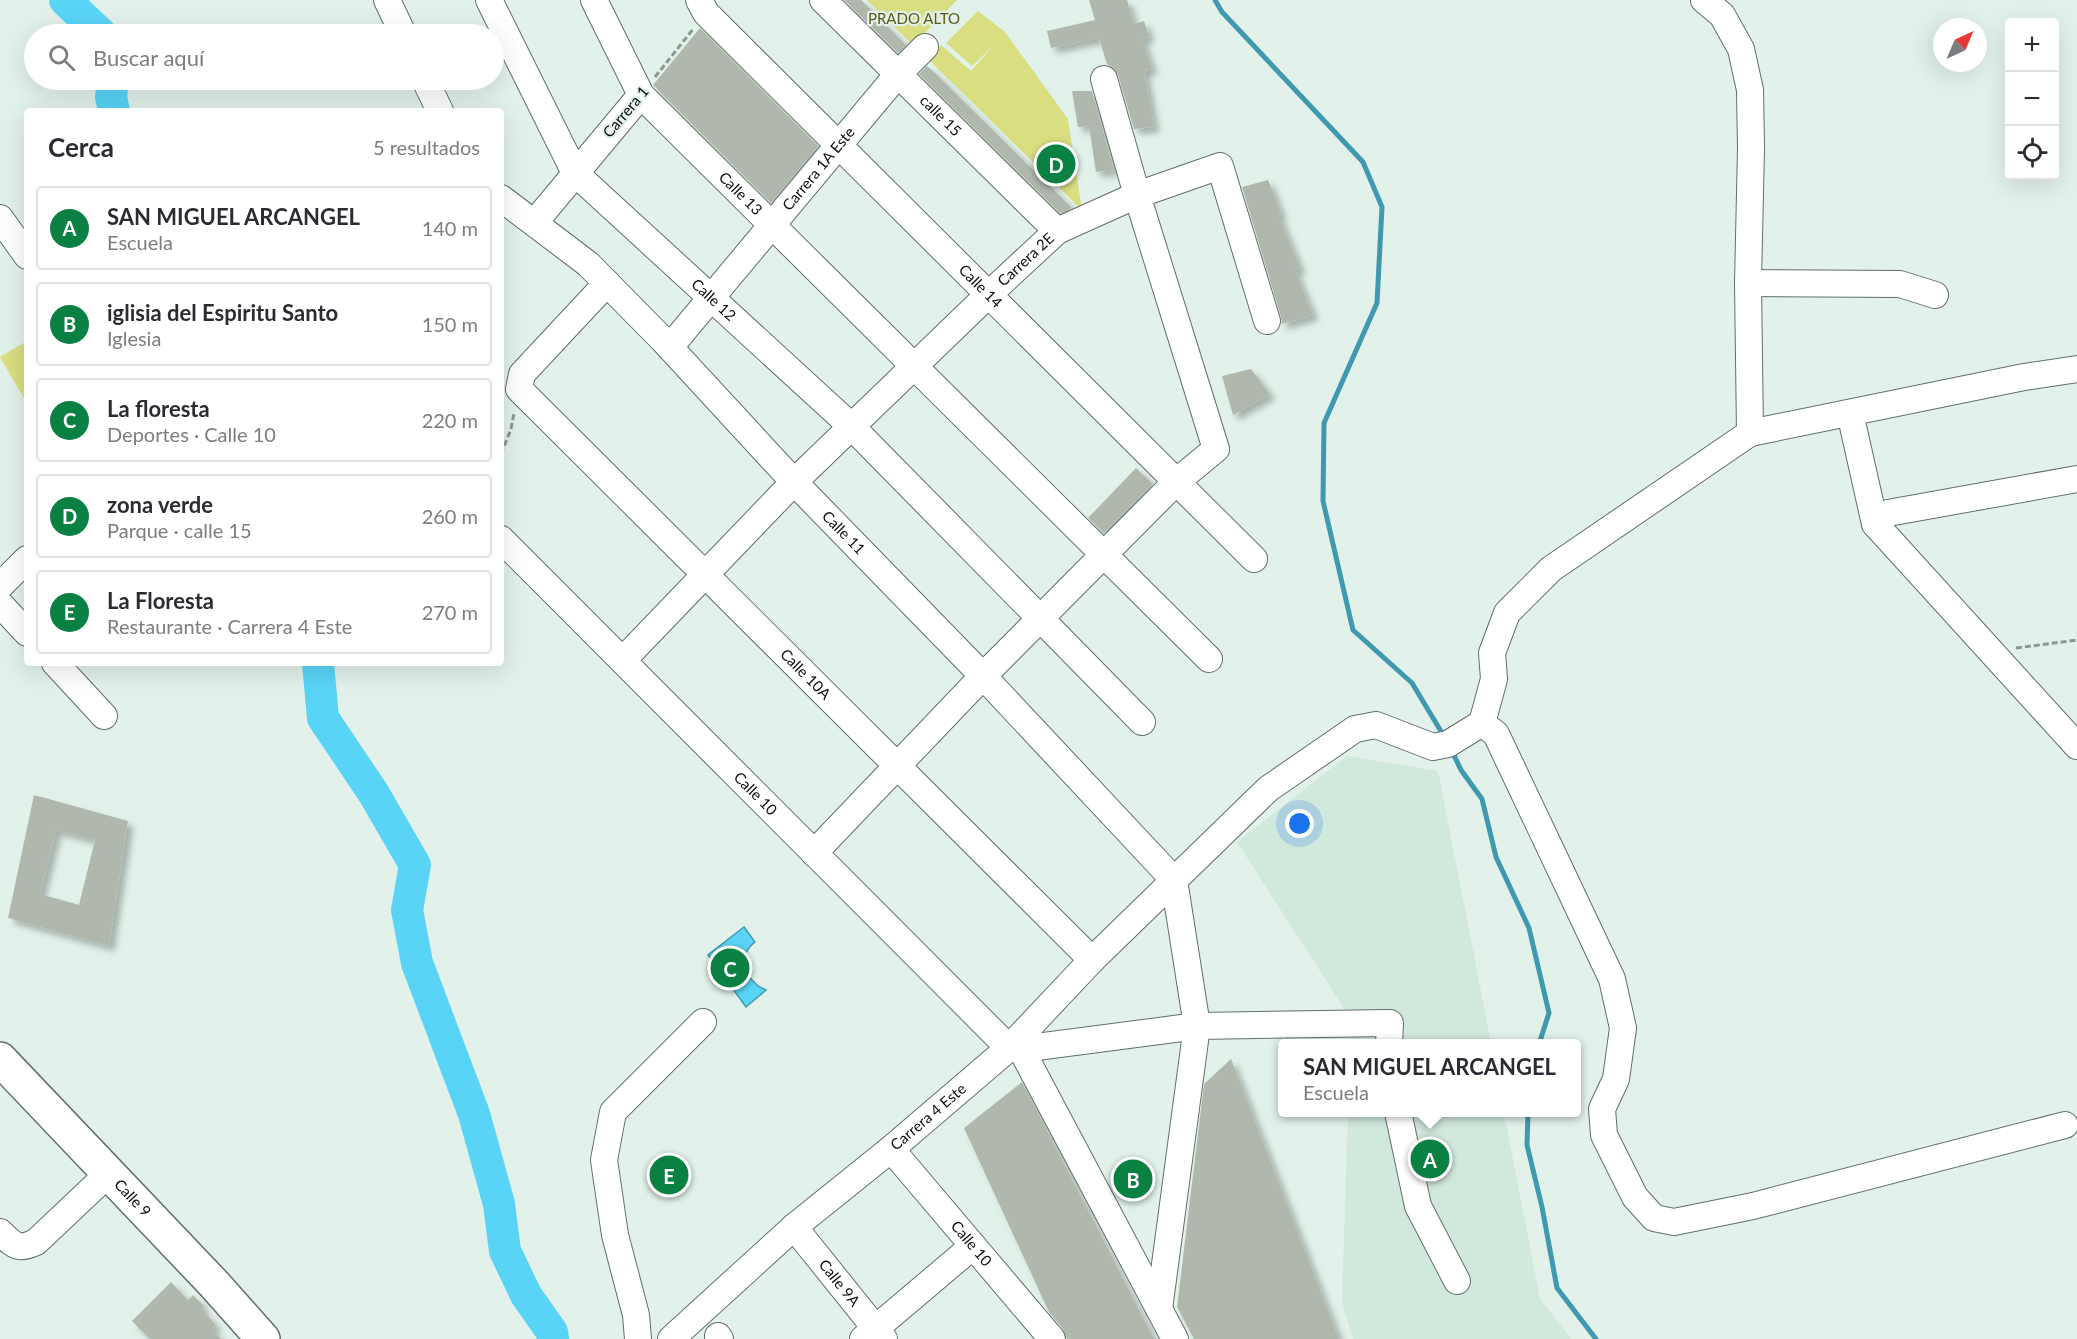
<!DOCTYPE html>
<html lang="es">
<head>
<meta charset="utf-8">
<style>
	body { margin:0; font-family:Lato,sans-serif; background:#f2f2f3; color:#2b2b33 }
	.controls { position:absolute; right:18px; top:18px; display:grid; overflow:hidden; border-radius:6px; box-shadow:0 6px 24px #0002 }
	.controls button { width:54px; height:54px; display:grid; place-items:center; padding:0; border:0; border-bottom:2px solid #e1e1e2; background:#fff; color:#2b2b33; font:30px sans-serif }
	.compass { position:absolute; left:1933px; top:18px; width:54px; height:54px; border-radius:50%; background:#fff; box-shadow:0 6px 24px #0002; rotate:44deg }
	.you { position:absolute; left:1300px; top:824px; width:21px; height:21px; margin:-15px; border:4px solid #fff; border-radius:50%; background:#1a73e8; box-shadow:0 0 0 9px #1a73e833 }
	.badge { display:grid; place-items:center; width:39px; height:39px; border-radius:50%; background:#0b8043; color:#fff; font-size:20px; font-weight:700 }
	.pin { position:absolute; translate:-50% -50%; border:3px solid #fff; box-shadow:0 2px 6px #0006 }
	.popup { position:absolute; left:1278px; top:1039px; width:303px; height:78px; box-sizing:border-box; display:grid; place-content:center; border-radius:6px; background:#fff; filter:drop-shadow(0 2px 4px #0005); font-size:20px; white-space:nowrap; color:#7c7c81 }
	.popup b { font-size:22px; color:#2b2b33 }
	.popup::after { content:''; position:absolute; left:50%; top:100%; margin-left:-12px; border:12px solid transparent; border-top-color:#fff }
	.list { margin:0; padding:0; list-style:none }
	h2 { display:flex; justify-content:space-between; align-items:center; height:78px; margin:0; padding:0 24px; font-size:26px }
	h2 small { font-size:20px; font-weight:400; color:#7c7c81 }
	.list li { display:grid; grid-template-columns:39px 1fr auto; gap:18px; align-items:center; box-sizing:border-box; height:84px; margin:0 12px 12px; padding:0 12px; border:2px solid #e1e1e2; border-radius:6px }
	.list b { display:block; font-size:22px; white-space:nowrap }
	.list p { margin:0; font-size:20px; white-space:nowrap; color:#7c7c81 }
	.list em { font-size:20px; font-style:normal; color:#7c7c81 }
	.icon { flex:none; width:33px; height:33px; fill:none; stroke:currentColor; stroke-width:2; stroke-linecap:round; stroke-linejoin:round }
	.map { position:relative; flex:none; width:2077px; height:1339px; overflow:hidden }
	.search { position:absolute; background:#fff; box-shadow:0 6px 24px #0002; left:24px; top:24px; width:480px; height:66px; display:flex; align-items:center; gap:15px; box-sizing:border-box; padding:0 21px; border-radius:33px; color:#7c7c81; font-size:22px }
	.panel { position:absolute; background:#fff; box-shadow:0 6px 24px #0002; left:24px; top:108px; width:480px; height:558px; border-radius:6px }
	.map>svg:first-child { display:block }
	.built { fill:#d1e8dd }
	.green { fill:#d9de81 }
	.water { fill:#59d4f7; stroke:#4199b0; stroke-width:1.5 }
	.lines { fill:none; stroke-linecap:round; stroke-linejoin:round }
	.stream { stroke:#4199b0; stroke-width:5 }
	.river { stroke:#59d4f7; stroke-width:32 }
	.building { fill:#b0b8ad; fill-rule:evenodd; filter:url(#shadow) }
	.minor-casing { stroke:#626f69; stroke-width:28 }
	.major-casing { stroke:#626f69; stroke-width:36 }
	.path { stroke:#8c9792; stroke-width:3; stroke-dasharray:6 3; stroke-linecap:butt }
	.minor { stroke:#fff; stroke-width:26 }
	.major { stroke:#fff; stroke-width:33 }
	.labels { text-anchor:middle; stroke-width:4.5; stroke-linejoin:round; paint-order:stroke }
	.park-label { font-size:15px; fill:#595b15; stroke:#e2f1ea }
	.street-label { font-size:15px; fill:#090e0c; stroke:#e2f1ea }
</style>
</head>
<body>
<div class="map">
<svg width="2077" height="1339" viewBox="0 0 2077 1339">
	<defs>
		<filter id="shadow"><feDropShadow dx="5.5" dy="5.5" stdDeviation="3" flood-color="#0004"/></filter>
	</defs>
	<rect width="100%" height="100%" fill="#e2f1ea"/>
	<path class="built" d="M1347,756L1438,771L1491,1043H1351V1019L1237,842Z
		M1348,1113H1504L1540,1299L1571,1339H1353L1342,1303Z"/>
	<path class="green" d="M867,0H957L913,45Z
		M978,11L1005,32L1068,119L1082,210L928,59L941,45L971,71L995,44L972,66L946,43Z
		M27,341V404L0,357Z"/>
	<path class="water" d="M744,927L755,942C745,949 743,960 744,972L758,986L766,990L746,1007L708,955Z"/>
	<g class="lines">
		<path class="stream" d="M1215,0L1222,12L1363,162L1382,207L1377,303L1324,423L1323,501L1353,630L1412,683L1445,738
			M1451,749L1461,770L1482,799L1496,857L1529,928L1549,1013L1539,1044
			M1528,1112L1527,1145L1542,1207L1557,1288L1596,1339"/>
		<path class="river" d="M65,0L101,34
			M113,80L111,97L114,111
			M318,663L323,718L374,794L415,865L407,910L417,963L474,1114L499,1204L505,1251L526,1295L552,1332L553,1339"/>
	</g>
	<path class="building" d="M844,0H861L906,45L898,53Z
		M1089,0H1127L1134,24L1144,21L1149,37L1142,39L1152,69L1144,71L1154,127L1134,129L1118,75L1114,68L1107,64L1099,38L1051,48L1047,31L1095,20Z
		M700,28L818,146L771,203L653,85Z
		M927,66L934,72L1072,208L1060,213L919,74Z
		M1072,91H1092L1114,170L1096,172L1089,126L1078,127Z
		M1268,180L1281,213L1278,214L1300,268L1295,270L1313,315L1282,324L1281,317L1242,187Z
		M1251,369L1270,394L1233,415L1222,376Z
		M1136,468L1153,484L1104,533L1088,518Z
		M34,795L128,821L109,946L8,918ZM56,830L95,840L79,905L40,894Z
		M1231,1059L1339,1339H1194L1177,1307L1204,1084Z
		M1022,1082L1049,1134L1154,1339H1067L1063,1329L1049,1312L964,1128Z
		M171,1282L188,1300L193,1295L204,1306L201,1309L216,1325L211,1330L221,1339H150L132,1321Z"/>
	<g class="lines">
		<g class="minor-casing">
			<g id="minor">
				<path d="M387,0L403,34"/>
				<path id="s1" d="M489,0L575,173L852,427L1142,722"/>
				<path id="s2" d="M594,0L641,95L1209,659"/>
				<path id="s3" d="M699,0L706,13L1254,559"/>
				<path id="s4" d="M823,0L1057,231"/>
				<path d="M1704,0L1722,15L1741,49L1750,90L1751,148L1748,283L1750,433"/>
				<path d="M425,80L440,111"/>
				<path id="s5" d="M501,198L588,264L663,340L794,482L983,676L1174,880"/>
				<path d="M0,218L27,256"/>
				<path d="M535,222L641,95"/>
				<path id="s6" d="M607,283L522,374L519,389L1092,960"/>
				<path d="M1748,283L1900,284L1935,295"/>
				<path id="s7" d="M670,347L898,74L925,47"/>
				<path d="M1850,413L1875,524L2077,746"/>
				<path d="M1875,524L1888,513L2077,479"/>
				<path id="s8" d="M501,539L1009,1048L1021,1049L1175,1339"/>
				<path d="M0,586L27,559"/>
				<path d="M0,604L27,633"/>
				<path id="s9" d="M623,660L794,482L988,295L1057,231L1137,195L1104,79"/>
				<path d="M55,663L104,716"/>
				<path d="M1482,723L1496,734L1612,979L1623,1028L1616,1079L1602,1109L1604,1135L1635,1197L1654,1218L1674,1222L1753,1206L2065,1125"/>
				<path d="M814,853L983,676L1176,482L1216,449L1137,195L1220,166L1267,321"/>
				<path d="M1021,1049L1197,1026L1390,1023L1389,1044"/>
				<path d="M1398,1112L1418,1206L1457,1281"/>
				<path id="s10" d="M891,1149L1052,1339"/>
				<path id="s11" d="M794,1227L884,1339"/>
				<path d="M0,1232C14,1245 17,1251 36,1242L108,1174"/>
				<path d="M1159,1309L1197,1026L1174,880"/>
				<path d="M718,1336L720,1339"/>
				<path d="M638,1339L636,1315L615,1235L604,1160L613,1112L703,1022"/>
				<path id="s12" d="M671,1339L794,1227L891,1149L1009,1048L1092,960L1268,789L1355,729L1376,725L1433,747L1448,744L1482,723L1494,679L1492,653L1507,613L1551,569L1750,433L2024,377L2077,369"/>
				<path d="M863,1339L973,1246"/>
			</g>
		</g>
		<g class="major-casing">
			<g id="major">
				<path id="s13" d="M0,1059L215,1285L263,1339"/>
			</g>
		</g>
		<path class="path" d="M655,77L694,28
			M501,454L511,429L514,413
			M2016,648L2077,640"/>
		<use href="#minor" class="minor"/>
		<use href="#major" class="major"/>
	</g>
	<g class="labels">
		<g class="park-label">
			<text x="914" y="24">PRADO ALTO</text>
		</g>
		<g class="street-label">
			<text transform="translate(626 112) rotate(-50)" y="5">Carrera 1</text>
			<text dy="5" stroke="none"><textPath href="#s4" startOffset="165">calle 15</textPath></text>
			<text dy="5" stroke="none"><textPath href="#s7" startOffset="232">Carrera 1A Este</textPath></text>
			<text dy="5" stroke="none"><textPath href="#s2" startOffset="246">Calle 13</textPath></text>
			<text dy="5" stroke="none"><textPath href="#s9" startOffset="568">Carrera 2E</textPath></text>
			<text dy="5" stroke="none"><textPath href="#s3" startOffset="402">Calle 14</textPath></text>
			<text dy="5" stroke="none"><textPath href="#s1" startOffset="381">Calle 12</textPath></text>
			<text dy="5" stroke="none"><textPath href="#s5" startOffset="480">Calle 11</textPath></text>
			<text dy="5" stroke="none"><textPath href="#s6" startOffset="544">Calle 10A</textPath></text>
			<text dy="5" stroke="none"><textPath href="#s8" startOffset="360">Calle 10</textPath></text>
			<text dy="5" stroke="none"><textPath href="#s12" startOffset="340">Carrera 4 Este</textPath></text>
			<text dy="5" stroke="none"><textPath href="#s13" startOffset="192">Calle 9</textPath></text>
			<text dy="5" stroke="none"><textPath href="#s10" startOffset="124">Calle 10</textPath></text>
			<text dy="5" stroke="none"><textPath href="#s11" startOffset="72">Calle 9A</textPath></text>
		</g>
	</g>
</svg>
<div class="controls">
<button>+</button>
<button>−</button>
<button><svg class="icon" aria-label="locate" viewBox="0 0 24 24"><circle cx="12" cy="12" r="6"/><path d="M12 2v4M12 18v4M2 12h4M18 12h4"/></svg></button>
</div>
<svg class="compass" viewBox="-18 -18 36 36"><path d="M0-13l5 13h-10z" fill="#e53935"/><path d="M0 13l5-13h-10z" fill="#7c7c81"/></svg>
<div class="you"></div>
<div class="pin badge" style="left:1430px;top:1159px">A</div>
<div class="popup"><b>SAN MIGUEL ARCANGEL</b>Escuela</div>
<div class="pin badge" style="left:1133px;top:1179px">B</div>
<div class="pin badge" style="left:730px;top:968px">C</div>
<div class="pin badge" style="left:1056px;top:164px">D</div>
<div class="pin badge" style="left:669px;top:1175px">E</div>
<div class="search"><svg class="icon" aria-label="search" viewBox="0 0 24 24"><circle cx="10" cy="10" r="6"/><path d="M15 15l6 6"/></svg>Buscar aquí</div>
<section class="panel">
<h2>Cerca<small>5 resultados</small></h2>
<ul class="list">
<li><span class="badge">A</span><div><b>SAN MIGUEL ARCANGEL</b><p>Escuela</p></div><em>140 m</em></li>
<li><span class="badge">B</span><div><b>iglisia del Espiritu Santo</b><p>Iglesia</p></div><em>150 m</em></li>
<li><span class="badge">C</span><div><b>La floresta</b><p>Deportes · Calle 10</p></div><em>220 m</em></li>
<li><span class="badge">D</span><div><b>zona verde</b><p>Parque · calle 15</p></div><em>260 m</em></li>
<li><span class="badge">E</span><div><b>La Floresta</b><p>Restaurante · Carrera 4 Este</p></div><em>270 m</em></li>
</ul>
</section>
</div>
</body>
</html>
